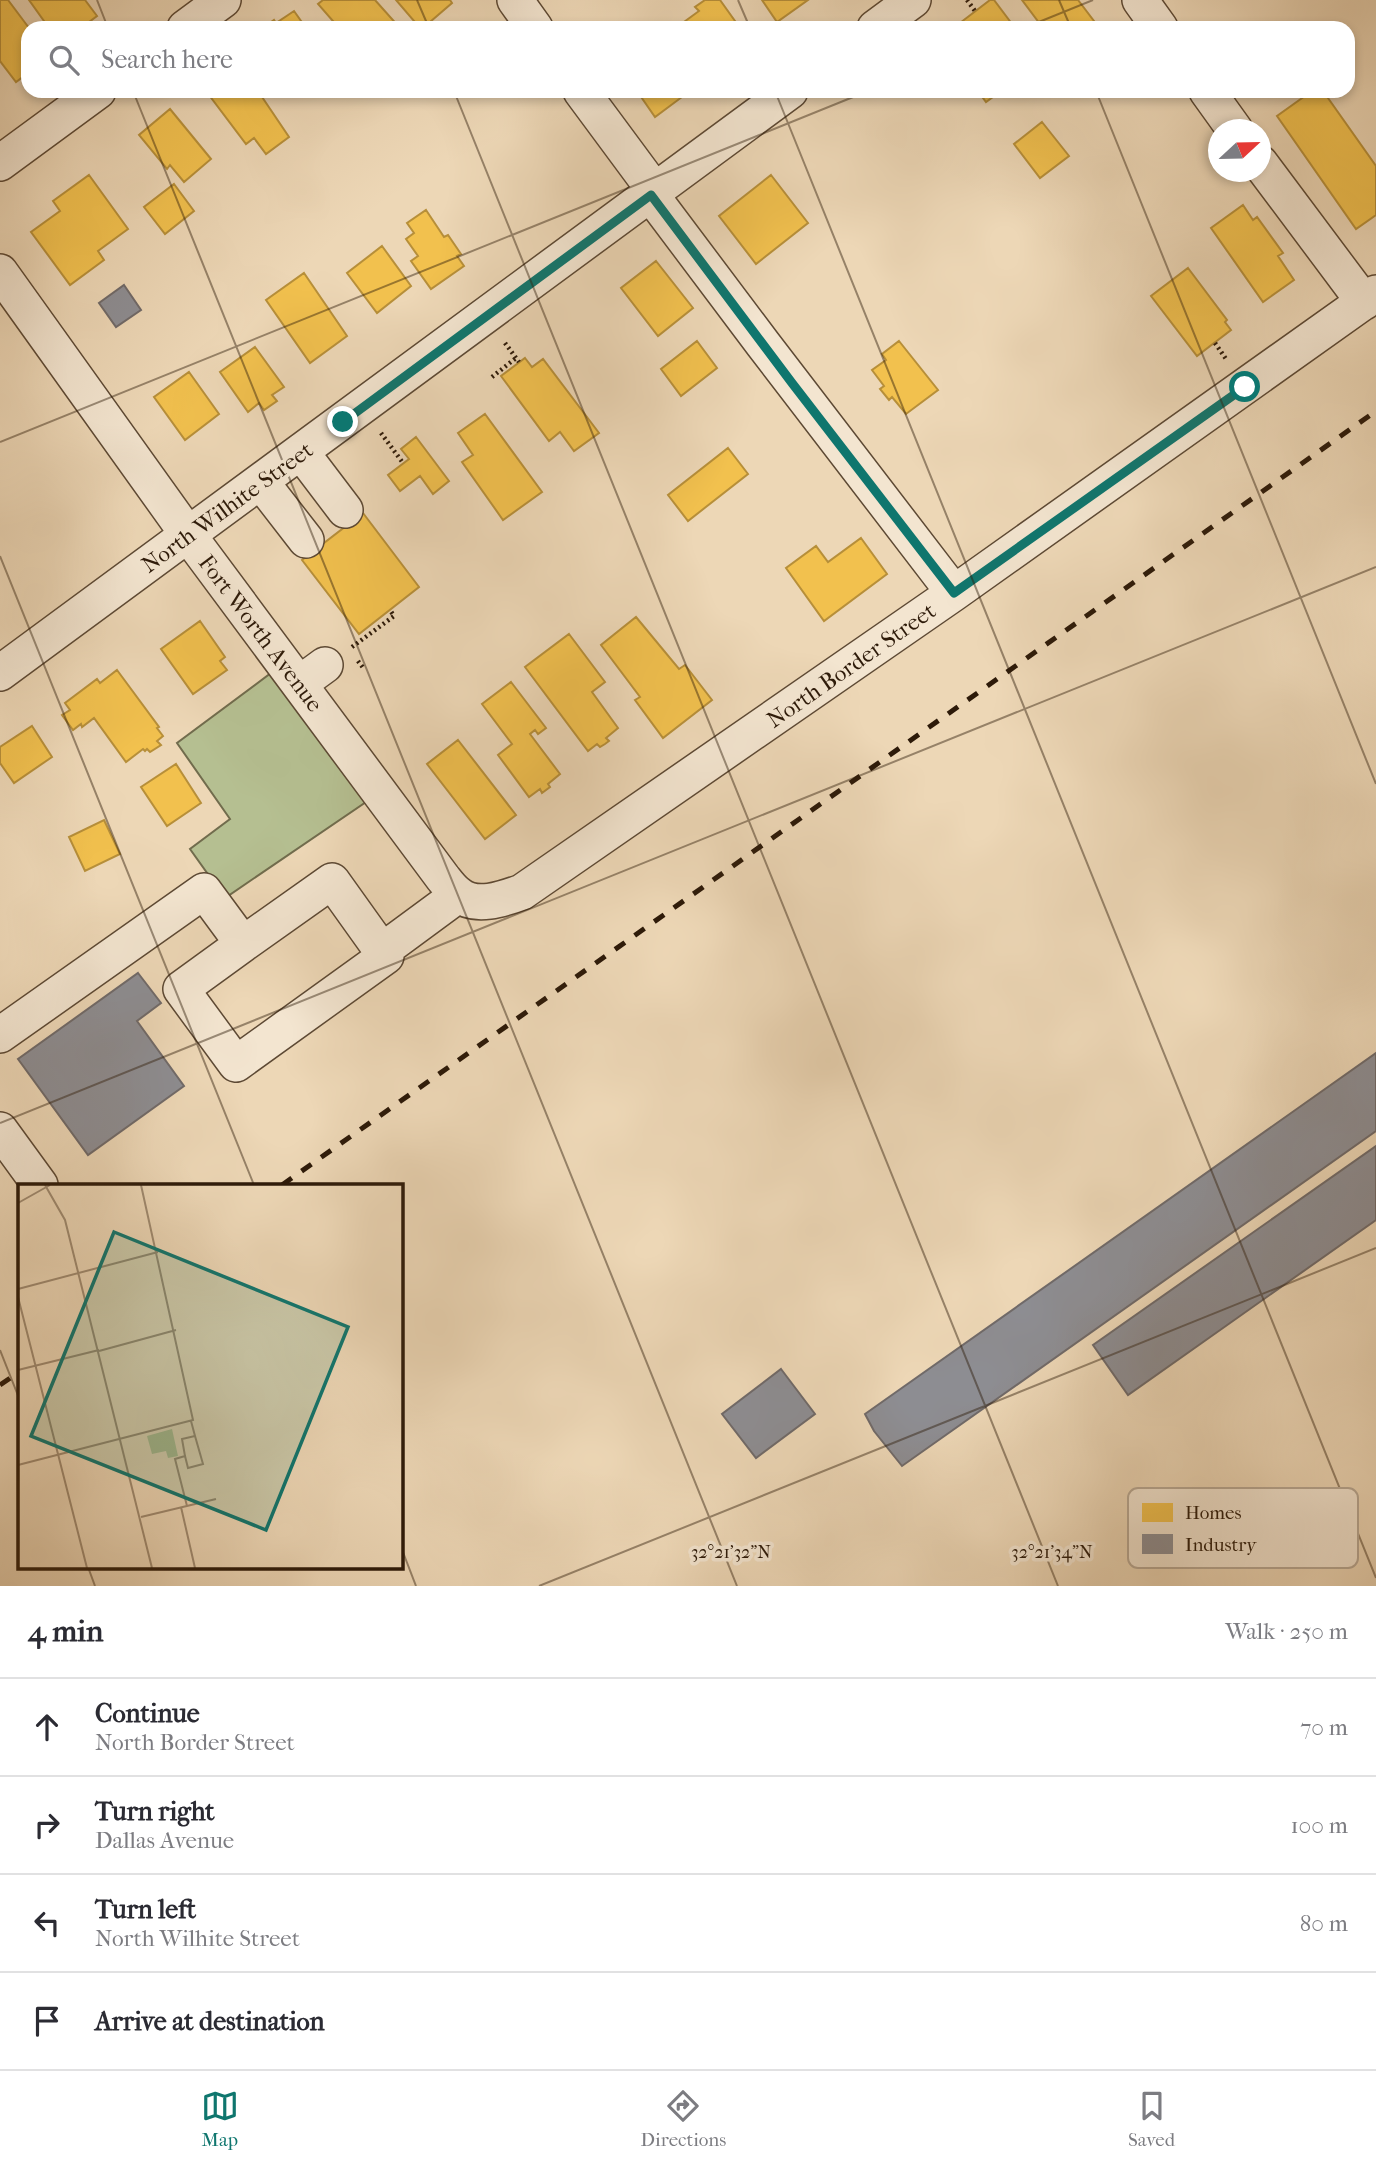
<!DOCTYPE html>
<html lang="en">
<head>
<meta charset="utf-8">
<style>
	body { margin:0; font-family:"IM FELL French Canon",serif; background:#f2f2f3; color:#2b2b33 }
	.compass { position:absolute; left:1208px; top:119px; width:63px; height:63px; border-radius:50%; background:#fff; box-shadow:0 4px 10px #0003; rotate:68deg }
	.stop { position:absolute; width:21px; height:21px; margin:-16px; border:5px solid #0f766e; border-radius:50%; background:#fff }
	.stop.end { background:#0f766e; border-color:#fff; box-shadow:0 2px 7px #0008 }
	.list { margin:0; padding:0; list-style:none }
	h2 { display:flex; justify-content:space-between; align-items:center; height:91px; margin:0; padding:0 28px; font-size:30px }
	h2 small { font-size:23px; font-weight:400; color:#7c7c81 }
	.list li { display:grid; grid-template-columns:46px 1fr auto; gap:21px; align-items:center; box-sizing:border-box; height:98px; padding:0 28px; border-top:2px solid #e1e1e2 }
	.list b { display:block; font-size:26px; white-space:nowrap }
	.list p { margin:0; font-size:23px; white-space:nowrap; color:#7c7c81 }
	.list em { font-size:23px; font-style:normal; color:#7c7c81 }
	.icon { flex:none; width:38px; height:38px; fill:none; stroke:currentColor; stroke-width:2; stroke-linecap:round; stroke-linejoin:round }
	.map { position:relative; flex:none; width:1376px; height:1586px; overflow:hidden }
	.search { position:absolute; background:#fff; box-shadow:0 4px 10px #0003; left:21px; right:21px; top:21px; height:77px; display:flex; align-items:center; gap:18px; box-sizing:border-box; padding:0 24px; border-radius:21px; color:#7c7c81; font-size:26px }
	.sheet { height:483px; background:#fff }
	nav { display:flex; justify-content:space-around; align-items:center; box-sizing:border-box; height:98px; border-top:2px solid #e1e1e2; background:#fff; font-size:19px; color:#7c7c81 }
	nav a { display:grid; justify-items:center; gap:4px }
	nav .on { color:#0f766e }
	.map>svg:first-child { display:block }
	.green { fill:#b5bf91; stroke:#716c4d; stroke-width:2 }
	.homes { fill:#f2c14e; stroke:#b78f39; stroke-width:2 }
	.industry { fill:#8d8d92; stroke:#706a69; stroke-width:2 }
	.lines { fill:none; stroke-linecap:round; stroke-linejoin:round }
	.minor-casing { stroke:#5d4934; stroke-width:38 }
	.path { stroke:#2d1a09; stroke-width:4.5; stroke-dasharray:2 3.5; stroke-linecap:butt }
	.minor { stroke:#f3e5d0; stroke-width:35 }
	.rail { stroke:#2d1a09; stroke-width:5; stroke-dasharray:12 12; stroke-linecap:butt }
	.route { stroke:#0f766e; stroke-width:9 }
	.ticks { fill:none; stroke:#2d1a09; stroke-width:2; stroke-opacity:0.45 }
	.labels { text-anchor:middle; stroke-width:7; stroke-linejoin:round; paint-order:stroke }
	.street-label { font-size:23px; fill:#2d1a09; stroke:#f3e5d0 }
	.inset-road { fill:none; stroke:#a08b71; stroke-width:2 }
	.view { fill:#0f766e; fill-opacity:0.15; stroke:#0f766e; stroke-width:3.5 }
	.inset-edge { fill:none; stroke:#2d1a09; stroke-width:3.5 }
	.key { fill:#f3e5d0; stroke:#b8a894; stroke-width:2 }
	.key-label { font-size:19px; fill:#2d1a09 }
	.ticks-label { font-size:18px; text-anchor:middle; fill:#2d1a09; stroke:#f3e5d0; stroke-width:7; stroke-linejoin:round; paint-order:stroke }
</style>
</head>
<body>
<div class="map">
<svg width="1376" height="1586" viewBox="0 0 1376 1586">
	<rect width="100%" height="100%" fill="#edd7b6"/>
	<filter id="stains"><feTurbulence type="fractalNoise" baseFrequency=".00286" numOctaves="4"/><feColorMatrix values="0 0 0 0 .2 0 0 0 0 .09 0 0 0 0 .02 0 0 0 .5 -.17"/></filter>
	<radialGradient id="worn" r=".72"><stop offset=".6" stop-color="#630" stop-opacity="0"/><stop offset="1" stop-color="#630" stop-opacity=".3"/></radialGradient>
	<path class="green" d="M271,673L366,802L225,898L190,849L230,819L177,743Z"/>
	<path class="homes" d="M0,0H8L29,28L27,69L28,73L16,82L0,61Z
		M29,0H85L97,16L81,28H49Z
		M323,0H375L400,28H339L318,4Z
		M396,0H450L452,3L423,28H420Z
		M705,0H720L740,28H688L684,22L699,11L695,7Z
		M762,0H808L777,22Z
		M990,0H994L1015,28H958L956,26Z
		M1022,0H1078L1097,25L1092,28H1043Z
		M294,11L306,28H263L274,20L276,23Z
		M206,91H258L289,137L266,154L254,138L246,144Z
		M637,91H683L686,94L655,117Z
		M978,91H1001L986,102Z
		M1312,91H1323L1376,166V215L1356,229L1277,116Z
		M170,109L211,159L184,182L170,165L167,169L139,135Z
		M1042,122L1069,156L1040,178L1014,144Z
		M89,175L128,229L98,251L104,260L70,285L31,232L60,211L53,201Z
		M771,175L808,223L756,264L719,216Z
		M174,184L194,211L165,234L144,207Z
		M1243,205L1253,220L1257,217L1283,253L1278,256L1294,280L1263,302L1211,228Z
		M426,210L444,237L448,235L461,254L457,256L464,266L431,289L411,261L418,256L406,239L414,233L407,223Z
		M382,246L411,286L377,313L347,273Z
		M656,261L693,308L658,336L621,288Z
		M1188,268L1227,320L1225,322L1231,330L1197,356L1151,296Z
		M304,273L347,336L310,363L266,300Z
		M697,341L717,368L681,396L661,369Z
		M899,341L938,390L906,414L892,397L889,400L880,389L884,386L872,370L886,360L882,354Z
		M255,347L284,387L272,395L277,401L264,410L259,403L248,412L220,372Z
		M525,358L532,367L543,359L599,433L574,451L560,432L549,441L501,376Z
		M189,372L219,414L185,440L154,397Z
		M485,414L542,492L503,520L462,462L473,455L458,433Z
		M416,437L449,481L433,494L420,476L400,491L388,475L409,459L401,449Z
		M728,448L748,474L688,521L668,495Z
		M363,513L419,587L359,634L302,560Z
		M861,538L887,574L824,621L786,568L816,546L828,562Z
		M636,617L679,669L685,665L712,700L663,738L635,700L640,697L601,645Z
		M200,621L225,657L220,661L227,670L193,694L161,649Z
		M569,634L605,682L592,692L618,728L606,738L609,741L605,744L600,747L597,744L588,751L525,667Z
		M117,670L159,727L157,728L163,736L157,741L161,745L150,752L147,749L145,751L143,749L126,762L94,718L82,727L81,724L73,730L62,715L70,710L65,703L97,679L100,683Z
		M511,682L546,728L538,734L535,730L530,734L560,774L548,784L550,787L542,793L540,789L529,797L498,755L512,744L482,704Z
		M32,726L52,757L14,783L0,763V747Z
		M458,740L516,815L485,839L427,764Z
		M176,764L201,803L167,826L141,787Z
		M104,820L120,854L85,871L69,837Z"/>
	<path class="industry" d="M124,285L141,310L116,327L99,303Z
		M138,973L161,1003L137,1021L184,1086L88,1155L18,1059Z
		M1376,1053V1131L902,1466L874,1431L865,1414Z
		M1376,1146V1220L1128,1395L1093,1345Z
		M781,1369L815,1414L756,1458L722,1414Z"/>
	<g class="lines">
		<g class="minor-casing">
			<path id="minor" d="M515,0L535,28
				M1140,0L1160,28
				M185,28L223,0
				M875,28L913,0
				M581,91L655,191
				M1207,91L1235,130
				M0,163L98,91
				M1260,163L1364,302
				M651,195L763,344L954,593
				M0,272L189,536L443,878C447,883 452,890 458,894C475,909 503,899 522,892L954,593L1376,293
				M301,452L345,510
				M261,482L306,540
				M0,673L790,91
				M299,684L325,665
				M243,944L181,989L236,1064L386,956L382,951
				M0,1035L204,891L243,944L332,881L382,951L458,895
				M0,1130L40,1185"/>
		</g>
		<path class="path" d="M967,0L975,11
			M505,343L519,362
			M1215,343L1226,359
			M492,377L516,358
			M381,433L403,463
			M352,647L394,616L390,610
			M358,661L364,669"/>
		<use href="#minor" class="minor"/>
		<path class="rail" d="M282,1185L1376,411
			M0,1385L19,1372"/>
	</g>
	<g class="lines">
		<path class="route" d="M343,422L651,195L792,383L954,593L1245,387"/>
	</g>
	<path class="ticks" d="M97,0L108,28M417,0L429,28M738,0L750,28M1059,0L1071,28M1024,28L1093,0M133,91L737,1586M454,91L1058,1586M775,91L1376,1578M1096,91L1376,784M0,442L868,91M0,556L254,1185M0,1123L1376,567M0,1350L19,1398M401,1547L416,1586M88,1567L95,1586M539,1586L1376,1248"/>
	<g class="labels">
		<g class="street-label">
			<text transform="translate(227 507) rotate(-36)" y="8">North Wilhite Street</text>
			<text transform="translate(261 633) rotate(53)" y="8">Fort Worth Avenue</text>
			<text transform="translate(851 665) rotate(-35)" y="8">North Border Street</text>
		</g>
	</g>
	<g transform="translate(18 1184)">
		<rect width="385" height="385" fill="#edd7b6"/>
		<path d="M154,245L160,272L150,274L148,267L134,270L129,252Z" fill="#b5bf91"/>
		<path class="inset-road" d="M27,1L47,36L134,384M0,19L32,1M0,105L140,68M0,113L69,384M81,167L158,146M0,186L81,166M167,272L170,284L185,280L177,252M0,281L175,236L123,1M169,322L157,275L167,272L164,255L177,252L173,237M163,323L177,384M123,333L198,315"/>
		<path class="view" d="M96,48L330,143L248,346L13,252Z"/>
		<rect width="385" height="385" class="inset-edge"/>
	</g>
	<rect x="1128" y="1488" width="230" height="80" rx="10" class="key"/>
	<rect x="1142" y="1503" width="31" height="19" fill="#f2c14e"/>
	<rect x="1142" y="1534" width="31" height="20" fill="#8d8d92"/>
	<g class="key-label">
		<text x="1185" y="1519">Homes</text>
		<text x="1185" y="1551">Industry</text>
	</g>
	<g class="ticks-label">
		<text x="731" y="1558">32°21'32"N</text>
		<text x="1052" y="1558">32°21'34"N</text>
	</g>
	<rect width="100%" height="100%" filter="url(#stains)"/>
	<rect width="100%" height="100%" fill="url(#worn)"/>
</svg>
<svg class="compass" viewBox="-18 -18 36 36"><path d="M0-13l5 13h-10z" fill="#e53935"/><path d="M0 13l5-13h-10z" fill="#7c7c81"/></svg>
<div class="stop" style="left:1245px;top:387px"></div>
<div class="stop end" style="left:343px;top:422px"></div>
<div class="search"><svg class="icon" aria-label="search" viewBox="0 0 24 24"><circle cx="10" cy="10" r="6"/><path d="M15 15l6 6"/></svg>Search here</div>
</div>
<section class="sheet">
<h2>4 min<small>Walk · 250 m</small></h2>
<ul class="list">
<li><svg class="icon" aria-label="ahead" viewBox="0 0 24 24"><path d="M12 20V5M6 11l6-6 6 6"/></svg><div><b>Continue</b><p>North Border Street</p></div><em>70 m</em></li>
<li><svg class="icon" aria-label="right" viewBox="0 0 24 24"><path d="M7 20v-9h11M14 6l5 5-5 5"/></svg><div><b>Turn right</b><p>Dallas Avenue</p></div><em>100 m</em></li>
<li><svg class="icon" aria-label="left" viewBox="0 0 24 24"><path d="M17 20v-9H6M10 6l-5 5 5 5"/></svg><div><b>Turn left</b><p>North Wilhite Street</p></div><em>80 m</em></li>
<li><svg class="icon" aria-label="arrive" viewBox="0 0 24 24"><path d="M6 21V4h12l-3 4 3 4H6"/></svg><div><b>Arrive at destination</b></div></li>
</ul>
</section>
<nav>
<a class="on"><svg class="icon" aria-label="map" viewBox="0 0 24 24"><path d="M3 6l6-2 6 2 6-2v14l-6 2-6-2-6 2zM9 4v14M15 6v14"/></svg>Map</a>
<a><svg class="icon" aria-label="directions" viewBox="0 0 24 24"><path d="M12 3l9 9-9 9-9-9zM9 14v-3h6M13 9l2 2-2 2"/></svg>Directions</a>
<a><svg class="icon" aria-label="saved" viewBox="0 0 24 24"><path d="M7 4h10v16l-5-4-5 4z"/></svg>Saved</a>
</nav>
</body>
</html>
